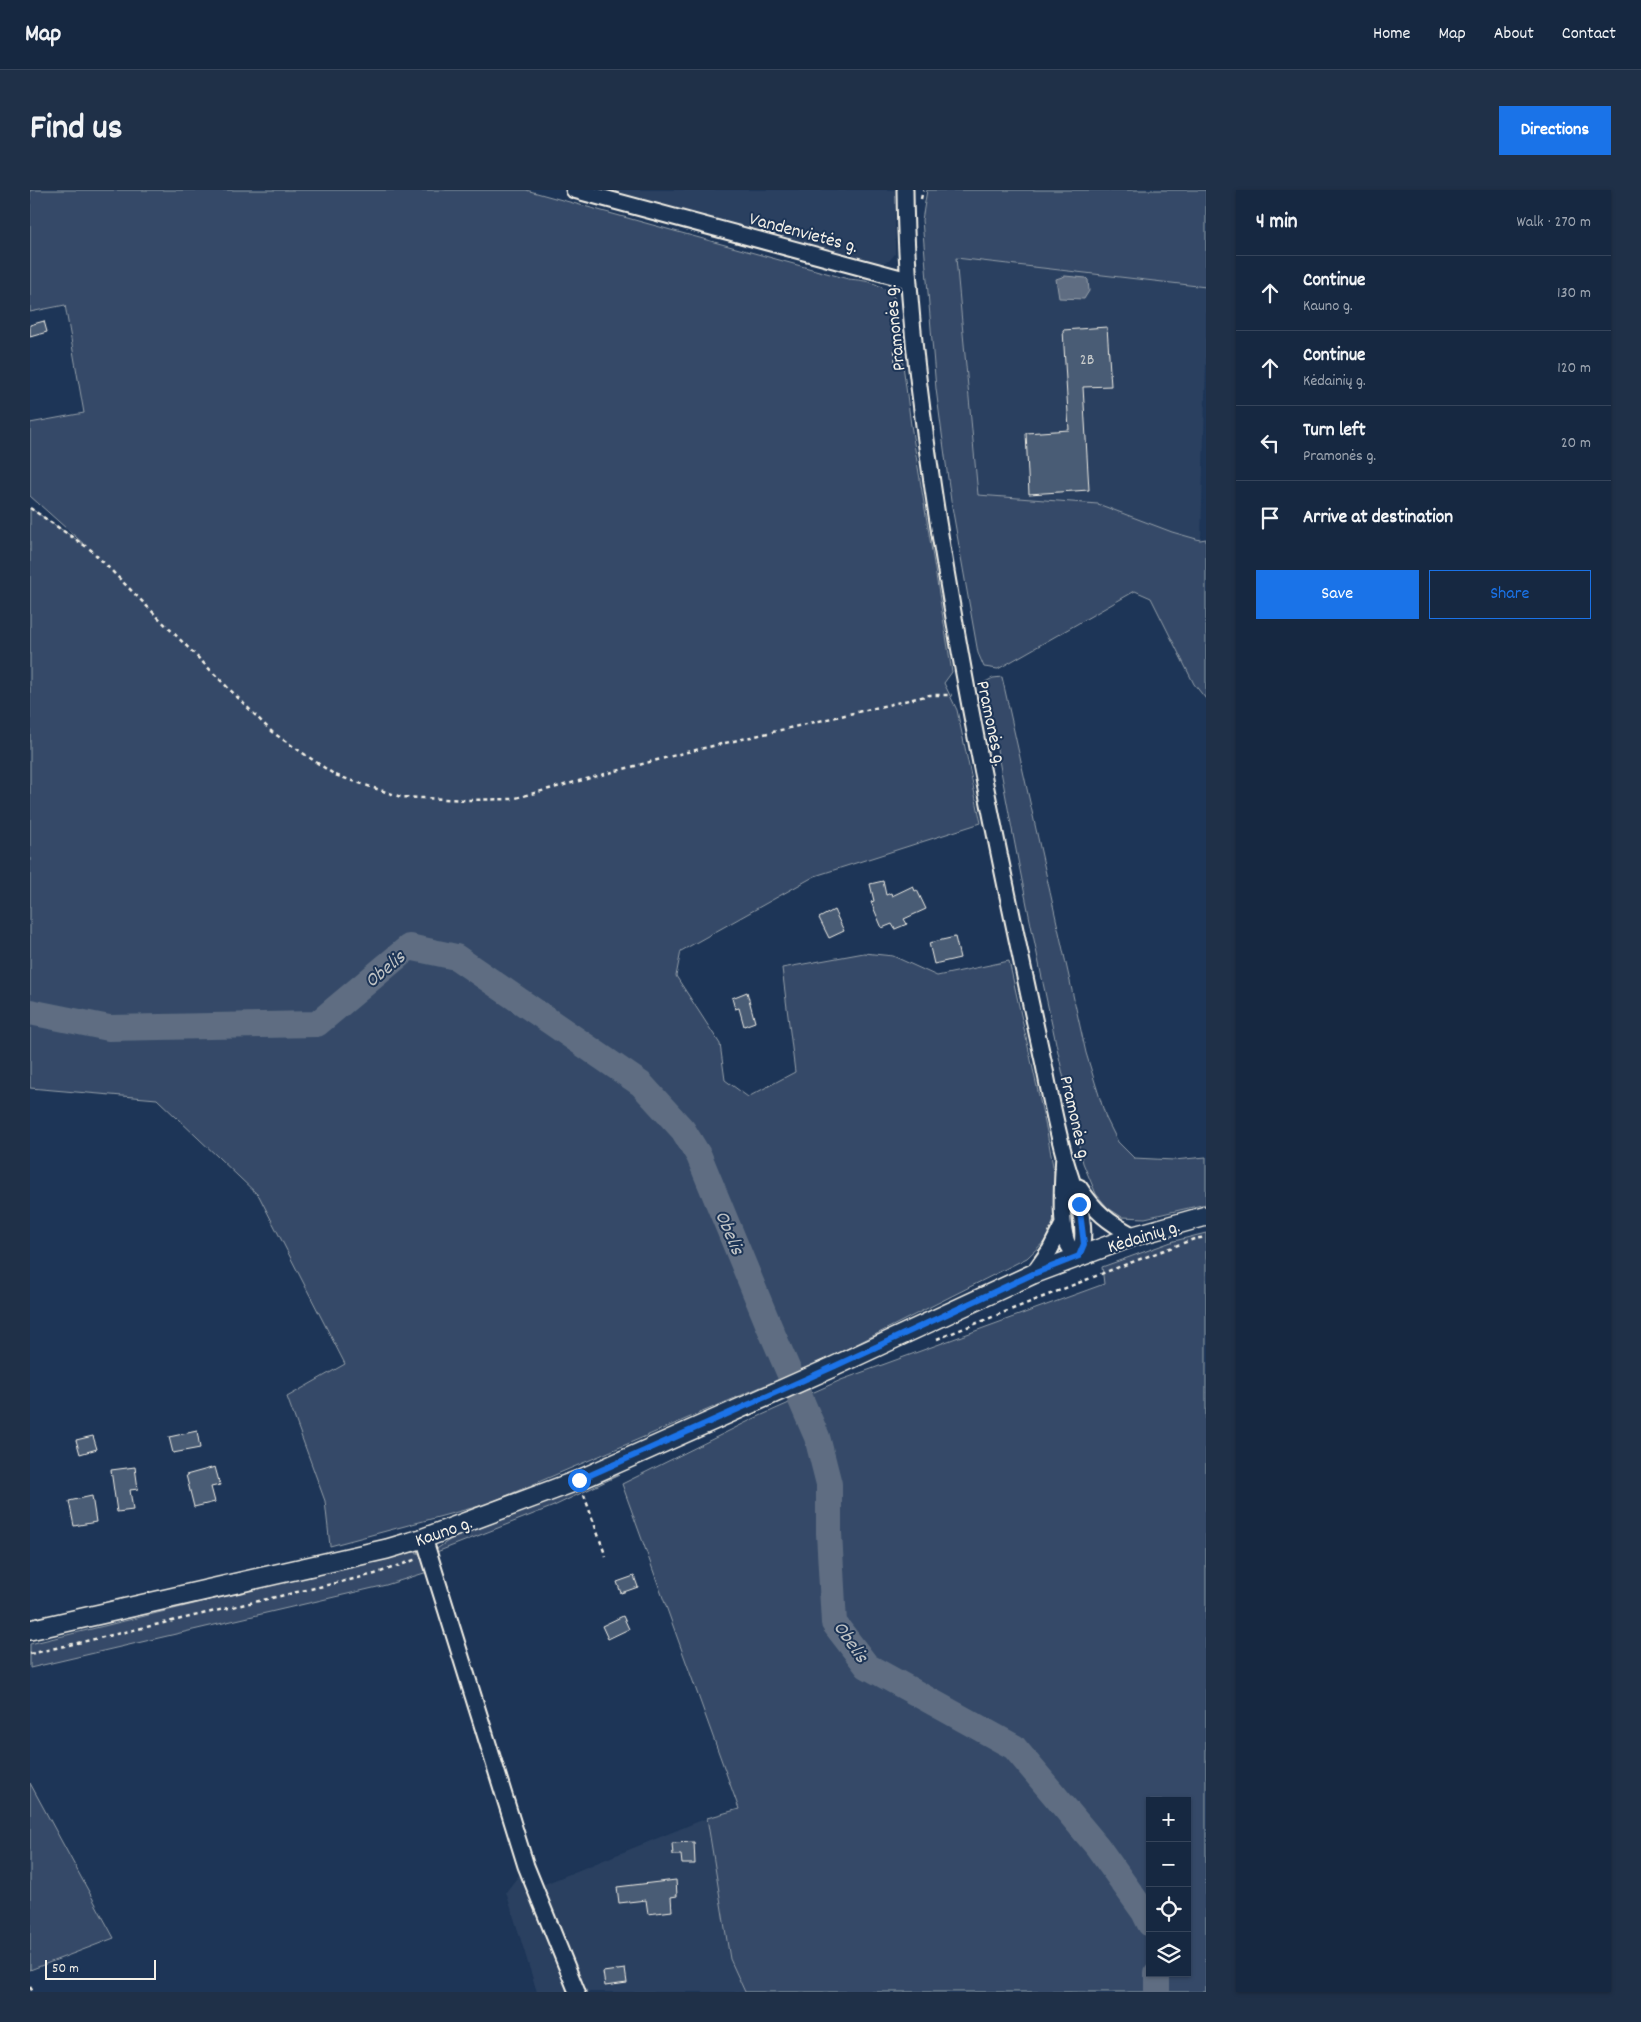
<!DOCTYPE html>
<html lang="en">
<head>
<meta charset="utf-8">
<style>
	body { margin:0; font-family:Dekko,sans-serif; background:#1f3048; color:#f1f3f6 }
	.controls { position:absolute; right:15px; bottom:15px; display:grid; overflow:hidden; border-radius:0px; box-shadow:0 1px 4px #0004 }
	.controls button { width:45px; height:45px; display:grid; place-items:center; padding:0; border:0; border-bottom:1px solid #35445a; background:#162841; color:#f1f3f6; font:25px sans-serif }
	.scale { position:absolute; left:15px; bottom:12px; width:111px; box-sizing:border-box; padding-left:5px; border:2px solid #f4f1e8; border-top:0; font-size:14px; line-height:18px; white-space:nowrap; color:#f4f1e8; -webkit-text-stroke:4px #1d3557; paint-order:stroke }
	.stop { position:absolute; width:15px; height:15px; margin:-11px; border:4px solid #1a73e8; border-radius:50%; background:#fff }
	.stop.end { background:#1a73e8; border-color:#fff; box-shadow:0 1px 5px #0008 }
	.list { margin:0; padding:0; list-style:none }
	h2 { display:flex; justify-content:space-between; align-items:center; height:65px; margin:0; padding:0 20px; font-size:21px }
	h2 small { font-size:16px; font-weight:400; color:#9ea6b1 }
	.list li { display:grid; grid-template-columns:32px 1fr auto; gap:15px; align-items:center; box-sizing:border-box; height:75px; padding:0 20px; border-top:1px solid #35445a }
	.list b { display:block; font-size:19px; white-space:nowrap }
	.list p { margin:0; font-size:16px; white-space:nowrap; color:#9ea6b1 }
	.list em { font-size:16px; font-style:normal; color:#9ea6b1 }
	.actions { display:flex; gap:10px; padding:15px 20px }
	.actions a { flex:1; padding:11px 0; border:1px solid #1a73e8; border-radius:0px; text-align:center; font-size:18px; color:#1a73e8 }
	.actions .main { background:#1a73e8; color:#fff }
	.icon { flex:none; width:28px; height:28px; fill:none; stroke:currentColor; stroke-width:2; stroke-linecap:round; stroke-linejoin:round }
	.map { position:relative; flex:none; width:1176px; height:1802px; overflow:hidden; border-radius:0px }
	header { display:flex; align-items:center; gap:30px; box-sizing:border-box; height:70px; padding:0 25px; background:#162841; border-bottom:1px solid #35445a }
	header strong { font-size:24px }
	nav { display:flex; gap:28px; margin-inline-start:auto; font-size:18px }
	.intro { display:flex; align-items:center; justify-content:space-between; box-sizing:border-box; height:120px; padding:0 30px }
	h1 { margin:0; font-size:35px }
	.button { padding:12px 22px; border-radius:0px; background:#1a73e8; color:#fff; font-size:18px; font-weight:700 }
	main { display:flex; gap:30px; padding:0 30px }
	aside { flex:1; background:#162841; border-radius:0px; box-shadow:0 1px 4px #0004 }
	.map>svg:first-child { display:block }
	.built { fill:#2a4060 }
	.green { fill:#354a67; stroke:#949ea8; fill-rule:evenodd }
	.water { fill:#5e6d82; stroke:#9aa2ab }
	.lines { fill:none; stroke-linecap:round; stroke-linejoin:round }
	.river { stroke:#5e6d82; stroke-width:26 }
	.building { fill:#485b74; stroke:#f4f1e8 }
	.minor-casing { stroke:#f4f1e8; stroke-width:19 }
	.major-casing { stroke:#f4f1e8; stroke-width:22 }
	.path { stroke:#f4f1e8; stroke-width:2.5; stroke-dasharray:4 4; stroke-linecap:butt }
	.minor { stroke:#1d3557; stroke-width:15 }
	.major { stroke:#1d3557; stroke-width:19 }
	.route { stroke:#1a73e8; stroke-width:6 }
	.labels { text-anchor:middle; stroke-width:4; stroke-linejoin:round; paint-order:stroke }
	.number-label { font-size:16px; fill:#c9cccb }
	.street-label { font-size:19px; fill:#f4f1e8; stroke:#1d3557 }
	.water-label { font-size:20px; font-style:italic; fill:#c0c3c4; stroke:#1d3557 }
</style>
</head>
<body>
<header>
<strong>Map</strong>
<nav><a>Home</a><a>Map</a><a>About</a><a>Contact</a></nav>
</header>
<div class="intro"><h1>Find us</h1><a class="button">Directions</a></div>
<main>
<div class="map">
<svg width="1176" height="1802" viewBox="0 0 1176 1802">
	<rect width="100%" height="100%" fill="#1d3557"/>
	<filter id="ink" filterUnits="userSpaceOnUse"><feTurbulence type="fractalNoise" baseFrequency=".02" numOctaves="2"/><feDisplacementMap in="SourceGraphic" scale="10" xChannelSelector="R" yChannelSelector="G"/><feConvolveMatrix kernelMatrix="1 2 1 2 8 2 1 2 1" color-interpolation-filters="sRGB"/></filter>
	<g filter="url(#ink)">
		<path class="built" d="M570,0H865V64L859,71L845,74Z
			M926,68L1176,97V172L1171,350L1142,342L1068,314L948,305Z
			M677,1628L700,1769L715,1802H507L476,1702L496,1676L505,1698Z"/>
		<path class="green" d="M0,0H496L818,89C839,91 848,92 864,107L881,235L922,482L914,493L927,520L951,633L785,686L651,761L646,786L690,854L695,890L718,907L765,882L752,778L834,763L863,766L907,786L979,771L1017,942L1026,993L1024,1030L1017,1049L997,1068L801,1167L457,1314L300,1356L295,1311L257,1207L315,1174L229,1006L127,909L0,898V318L56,356L0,306V233L54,223L35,115L0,122Z
			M897,0H1176V97L926,68L948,305L1068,314L1142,342L1170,350L1176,349V509L1164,494L1121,408L1105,401L968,479L954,477L948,463L921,311L906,199L892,30Z
			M972,487L1056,863L1076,928L1088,952L1104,968L1144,970L1176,967V1014L1115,1028L1092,1027L1078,1018L1066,1004L1053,973C1016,814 983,653 955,492L963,488Z
			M1176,1043V1802H715L700,1769L677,1628L709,1619L592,1294L723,1229L811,1190L1074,1094L1072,1077L1144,1051ZM1120,1611H1157V1783H1120Z
			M589,1285L524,1316L399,1365L404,1380L356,1395L0,1478V1454L357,1367L383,1362L398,1365L421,1349Z
			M0,1593L84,1748L0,1780Z"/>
		<path class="water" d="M1035,86L1056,88L1058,90L1059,101L1054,109L1029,108L1026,89Z"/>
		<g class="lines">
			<path class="river" d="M0,822L79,838L287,834L379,757L426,767L611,894L653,940L669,966L739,1136L787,1247L799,1294V1343L804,1433L837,1476L984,1557L1067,1656L1114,1722L1120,1734
				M1127,1783V1802"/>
		</g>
		<path class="building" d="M14,131L17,142L0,147V135Z
			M1077,137L1081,196L1053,197L1059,300L999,304L996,243L1039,240L1033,140Z
			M853,691L856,705L861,703L862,706L883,696L885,701L887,700L896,719L874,729L877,734L865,739L862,734L852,738L841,712L844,711L840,694Z
			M804,720L814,741L799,748L789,728Z
			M925,747L930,768L904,774L899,753Z
			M717,802L725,832L714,836L709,818L705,819L702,808Z
			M167,1241L170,1258L143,1263L139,1247Z
			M63,1246L67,1259L50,1264L46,1250Z
			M105,1277L108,1299L100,1300L103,1320L87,1322L81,1280Z
			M185,1277L190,1295L181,1297L185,1312L164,1317L156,1285Z
			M62,1306L66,1332L44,1336L39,1311Z
			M604,1386L608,1397L591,1403L587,1392Z
			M593,1426L599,1439L578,1449L572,1436Z
			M664,1652L665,1674H652L651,1665H643L642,1653Z
			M646,1690L647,1706L641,1707L642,1721L618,1724L616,1710L589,1713L587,1697Z
			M595,1779L597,1793L575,1796L573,1782Z"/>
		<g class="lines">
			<g class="minor-casing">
				<path id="minor" d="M544,0L878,90
					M875,0C876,107 890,213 906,319C935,506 974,691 1014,875C1020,905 1026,936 1034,965C1042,997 1061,1034 1049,1066C1046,1063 1042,1061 1040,1058C1028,1042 1033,986 1034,964
					M1049,997C1065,1022 1078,1032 1104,1046
					M1003,1084L1020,1060L1033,1034
					M394,1348L496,1676L547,1802"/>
			</g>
			<g class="major-casing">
				<path id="major" d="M0,1440L357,1359L394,1348L549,1290L805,1176L1003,1084L1104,1046L1176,1026"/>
			</g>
			<path class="path" d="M891,9L893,0
				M866,172L865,158L868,151
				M0,318L61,360L242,542L305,585L371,607L437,610L482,609L657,562L900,505H922
				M907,1149L1081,1080L1164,1049L1176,1047
				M554,1305L576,1367
				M0,1464L345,1384L387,1369
				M0,1797L3,1802"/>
			<use href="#minor" class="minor"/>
			<use href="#major" class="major"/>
		</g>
	</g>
	<g class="lines" filter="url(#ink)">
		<path class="route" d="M549,1290L805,1176L1003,1084L1049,1066L1054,1054L1049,1014"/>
	</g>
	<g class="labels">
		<g class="number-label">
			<text x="1057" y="174">2B</text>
		</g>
		<g class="street-label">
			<text transform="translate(774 41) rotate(15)" y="7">Vandenvietės g.</text>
			<text transform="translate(863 138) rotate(-96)" y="7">Pramonės g.</text>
			<text transform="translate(963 533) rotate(78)" y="7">Pramonės g.</text>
			<text transform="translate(1047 928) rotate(77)" y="7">Pramonės g.</text>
			<text transform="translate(1113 1045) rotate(-17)" y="7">Kėdainių g.</text>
			<text transform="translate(413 1340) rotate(-19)" y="7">Kauno g.</text>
		</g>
		<g class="water-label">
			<text transform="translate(354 778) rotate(-40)" y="7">Obelis</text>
			<text transform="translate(701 1042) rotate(67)" y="7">Obelis</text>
			<text transform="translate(822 1451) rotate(55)" y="7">Obelis</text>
		</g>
	</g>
</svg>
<div class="controls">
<button>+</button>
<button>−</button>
<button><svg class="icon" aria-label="locate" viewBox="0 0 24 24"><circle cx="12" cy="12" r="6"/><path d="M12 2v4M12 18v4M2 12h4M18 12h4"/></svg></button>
<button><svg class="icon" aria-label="layers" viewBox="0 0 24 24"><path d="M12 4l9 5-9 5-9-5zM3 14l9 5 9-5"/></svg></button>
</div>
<div class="scale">50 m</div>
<div class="stop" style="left:549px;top:1290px"></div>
<div class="stop end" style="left:1049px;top:1014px"></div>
</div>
<aside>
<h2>4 min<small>Walk · 270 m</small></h2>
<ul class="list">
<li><svg class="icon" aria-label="ahead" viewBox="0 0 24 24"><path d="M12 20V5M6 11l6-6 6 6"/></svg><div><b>Continue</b><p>Kauno g.</p></div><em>130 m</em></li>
<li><svg class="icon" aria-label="ahead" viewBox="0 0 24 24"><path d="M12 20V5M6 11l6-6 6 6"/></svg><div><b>Continue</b><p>Kėdainių g.</p></div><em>120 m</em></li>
<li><svg class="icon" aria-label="left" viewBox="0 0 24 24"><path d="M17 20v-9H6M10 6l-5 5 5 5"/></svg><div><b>Turn left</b><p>Pramonės g.</p></div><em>20 m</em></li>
<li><svg class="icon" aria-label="arrive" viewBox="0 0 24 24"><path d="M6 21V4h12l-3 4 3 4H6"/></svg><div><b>Arrive at destination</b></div></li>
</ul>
<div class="actions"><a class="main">Save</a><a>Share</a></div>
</aside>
</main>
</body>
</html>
